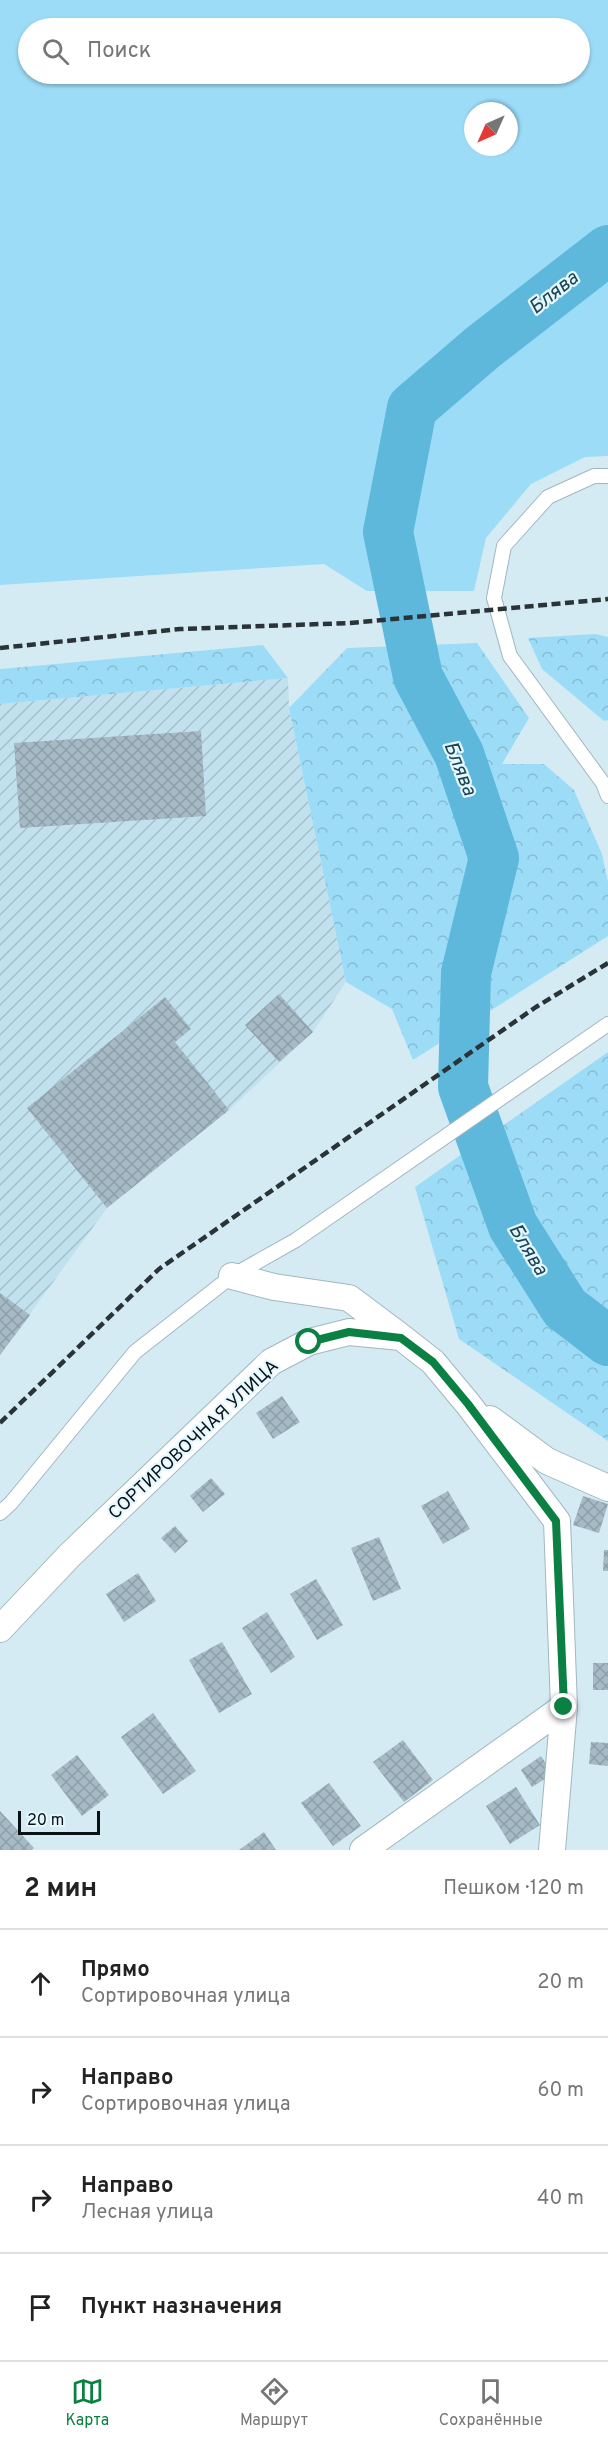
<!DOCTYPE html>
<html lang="ru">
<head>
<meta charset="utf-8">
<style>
	body { margin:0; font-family:Overpass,sans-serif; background:#f2f2f2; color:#222 }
	.compass { position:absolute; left:464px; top:102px; width:54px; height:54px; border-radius:50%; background:#fff; box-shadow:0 2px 4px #0004; rotate:225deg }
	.scale { position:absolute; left:18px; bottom:15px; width:82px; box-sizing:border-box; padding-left:6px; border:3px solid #091114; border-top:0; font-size:16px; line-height:21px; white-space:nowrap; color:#091114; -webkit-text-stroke:4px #e5f7ff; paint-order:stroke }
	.stop { position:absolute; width:18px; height:18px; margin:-14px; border:4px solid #0b8043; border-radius:50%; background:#fff }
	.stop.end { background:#0b8043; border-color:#fff; box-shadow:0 2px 6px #0008 }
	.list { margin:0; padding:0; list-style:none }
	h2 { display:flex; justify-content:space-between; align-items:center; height:78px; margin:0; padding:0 24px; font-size:26px }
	h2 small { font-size:20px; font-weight:400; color:#767676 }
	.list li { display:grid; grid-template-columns:39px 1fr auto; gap:18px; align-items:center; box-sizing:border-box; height:108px; padding:0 24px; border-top:2px solid #e0e0e0 }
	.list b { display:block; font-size:22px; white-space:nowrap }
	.list p { margin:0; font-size:20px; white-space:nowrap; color:#767676 }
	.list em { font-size:20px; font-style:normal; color:#767676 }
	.icon { flex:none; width:33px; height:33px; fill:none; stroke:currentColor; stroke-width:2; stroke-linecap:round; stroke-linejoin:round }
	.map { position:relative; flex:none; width:608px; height:1850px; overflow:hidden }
	.search { position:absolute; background:#fff; box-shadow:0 2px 4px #0004; left:18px; right:18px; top:18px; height:66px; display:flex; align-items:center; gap:15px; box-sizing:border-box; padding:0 21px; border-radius:33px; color:#767676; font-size:22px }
	.sheet { height:510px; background:#fff }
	nav { display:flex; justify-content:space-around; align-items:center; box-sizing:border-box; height:84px; border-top:2px solid #e0e0e0; background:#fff; font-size:16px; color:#767676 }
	nav a { display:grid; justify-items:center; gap:3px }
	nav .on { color:#0b8043 }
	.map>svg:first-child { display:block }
	.industrial { fill:url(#industrial-furrows) }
	.forest { fill:url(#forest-crowns) }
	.park { fill:#9ddcf7; fill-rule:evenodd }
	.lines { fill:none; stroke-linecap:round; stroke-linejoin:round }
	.river { stroke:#5db8db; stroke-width:50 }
	.building { fill:url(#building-cross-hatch) }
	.service-casing { stroke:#a2b7c0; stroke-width:16 }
	.minor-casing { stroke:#a2b7c0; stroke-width:28 }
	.service { stroke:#fff; stroke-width:14 }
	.minor { stroke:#fff; stroke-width:26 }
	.rail { stroke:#2a3438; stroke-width:4.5; stroke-dasharray:9 4.5; stroke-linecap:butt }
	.route { stroke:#0b8043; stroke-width:8 }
	.labels { text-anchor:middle; stroke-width:4.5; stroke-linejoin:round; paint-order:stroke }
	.street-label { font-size:18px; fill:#091114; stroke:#e5f7ff }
	.water-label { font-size:20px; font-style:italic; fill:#1c4453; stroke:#e5f7ff }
</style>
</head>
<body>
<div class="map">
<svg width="608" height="1850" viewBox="0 0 608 1850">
	<defs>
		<pattern id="industrial-furrows" width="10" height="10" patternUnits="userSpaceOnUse" patternTransform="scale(1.5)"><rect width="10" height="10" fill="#c2e1ee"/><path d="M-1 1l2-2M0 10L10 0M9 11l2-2" fill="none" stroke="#a5c0cb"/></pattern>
		<pattern id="forest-crowns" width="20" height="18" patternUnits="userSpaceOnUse" patternTransform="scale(1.5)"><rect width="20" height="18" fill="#9ddcf7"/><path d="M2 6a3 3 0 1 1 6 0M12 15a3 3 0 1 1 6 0" fill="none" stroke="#86bcd3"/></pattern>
		<pattern id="building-cross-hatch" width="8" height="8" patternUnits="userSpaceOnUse" patternTransform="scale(1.5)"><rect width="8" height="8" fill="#a5bac4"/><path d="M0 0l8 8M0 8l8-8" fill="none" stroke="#8d9fa8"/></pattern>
	</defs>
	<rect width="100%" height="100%" fill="#d5ebf4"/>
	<path class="industrial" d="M288,678L289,708L346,982L313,1032L229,1110L107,1208L0,1355V704Z"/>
	<path class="forest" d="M595,634L608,637V720L604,721L542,669L528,638Z
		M477,643L529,718L502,764H544L574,790L602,854L608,882V936L413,1060L392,1009L346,982L289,708L347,648Z
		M263,645L288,678L0,704V669Z
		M608,1052V1441L459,1339L415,1187Z"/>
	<path class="park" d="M0,0H608V456L585,457L531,484L486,538L474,591H367L324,564L0,585ZM28,28H580V74H28ZM473,111H509V147H473Z"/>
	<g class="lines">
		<path class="river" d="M608,250L483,347L412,408L388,532L418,677L459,754L494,858L466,973L463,1087L513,1226L565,1308L608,1341"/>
	</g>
	<path class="building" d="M201,731L206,816L20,828L14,743Z
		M279,994L313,1032L279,1062L245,1025Z
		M165,997L191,1029L175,1042L229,1110L107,1208L27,1108Z
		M0,1293L30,1315L0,1355Z
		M282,1396L300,1422L273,1439L256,1413Z
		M211,1478L225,1494L203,1512L190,1496Z
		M448,1491L470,1529L443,1544L421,1506Z
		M583,1496L608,1504L599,1533L573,1525Z
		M175,1526L188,1541L175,1553L161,1538Z
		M379,1537L401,1589L373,1601L351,1548Z
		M604,1550H608V1571H603Z
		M138,1573L156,1601L124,1622L106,1594Z
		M316,1579L343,1625L317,1640L290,1594Z
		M267,1612L295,1657L271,1673L242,1628Z
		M222,1642L252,1694L219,1713L189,1660Z
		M593,1663H608V1690H593Z
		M153,1713L196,1771L163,1794L121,1737Z
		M403,1740L433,1780L404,1802L373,1762Z
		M591,1742L608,1743V1766L589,1764Z
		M77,1755L109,1795L82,1816L51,1775Z
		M541,1756L553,1774L532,1787L521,1770Z
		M329,1783L361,1826L333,1846L301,1803Z
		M516,1787L540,1825L510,1844L486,1806Z
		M0,1811L34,1848L32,1850H0Z
		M264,1832L276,1850H239Z"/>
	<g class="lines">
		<g class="service-casing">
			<path id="service" d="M608,476H594L548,497L504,546L494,598L510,656L603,783L608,796
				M0,1513L11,1503L135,1352L232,1276L296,1240L608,1024"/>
		</g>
		<g class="minor-casing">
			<path id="minor" d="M232,1276L274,1287L349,1298L401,1337
				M490,1419L547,1461L608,1488
				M0,1629L70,1555L271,1362L309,1342L349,1332L401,1337L433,1362L468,1404L557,1521L564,1707L552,1850
				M363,1850L564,1707"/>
		</g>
		<use href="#service" class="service"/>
		<use href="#minor" class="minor"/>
		<path class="rail" d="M0,648L180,629L350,623L608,599
			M0,1423L159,1269L536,1007L608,963"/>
	</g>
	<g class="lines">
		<path class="route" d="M309,1342L349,1332L401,1338L433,1362L468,1404L556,1521L564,1707"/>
	</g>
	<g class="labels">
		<g class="street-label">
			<text transform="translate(193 1439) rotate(-43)" y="6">СОРТИРОВОЧНАЯ УЛИЦА</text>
		</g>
		<g class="water-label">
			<text transform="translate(553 292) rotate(-38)" y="7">Блява</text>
			<text transform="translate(461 768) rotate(68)" y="7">Блява</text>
			<text transform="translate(529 1249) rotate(59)" y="7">Блява</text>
		</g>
	</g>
</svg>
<svg class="compass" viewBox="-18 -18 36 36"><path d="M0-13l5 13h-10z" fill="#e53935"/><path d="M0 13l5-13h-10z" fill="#767676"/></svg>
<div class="scale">20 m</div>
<div class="stop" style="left:309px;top:1342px"></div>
<div class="stop end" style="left:564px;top:1707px"></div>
<div class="search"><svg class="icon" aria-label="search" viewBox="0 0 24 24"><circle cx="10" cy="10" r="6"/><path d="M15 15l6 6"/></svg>Поиск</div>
</div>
<section class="sheet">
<h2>2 мин<small>Пешком · 120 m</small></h2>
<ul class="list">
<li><svg class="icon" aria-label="ahead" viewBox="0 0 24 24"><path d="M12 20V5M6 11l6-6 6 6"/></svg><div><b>Прямо</b><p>Сортировочная улица</p></div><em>20 m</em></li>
<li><svg class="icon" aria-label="right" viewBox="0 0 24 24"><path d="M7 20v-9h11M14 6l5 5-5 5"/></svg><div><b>Направо</b><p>Сортировочная улица</p></div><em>60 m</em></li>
<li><svg class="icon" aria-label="right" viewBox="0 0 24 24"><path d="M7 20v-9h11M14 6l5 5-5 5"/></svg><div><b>Направо</b><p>Лесная улица</p></div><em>40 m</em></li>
<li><svg class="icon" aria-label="arrive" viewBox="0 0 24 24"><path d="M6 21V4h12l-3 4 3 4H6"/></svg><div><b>Пункт назначения</b></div></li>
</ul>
</section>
<nav>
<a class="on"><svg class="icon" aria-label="map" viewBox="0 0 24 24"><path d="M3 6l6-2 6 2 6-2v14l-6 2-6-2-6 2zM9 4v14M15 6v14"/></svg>Карта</a>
<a><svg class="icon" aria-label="directions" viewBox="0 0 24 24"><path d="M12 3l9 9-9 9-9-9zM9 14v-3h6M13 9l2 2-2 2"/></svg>Маршрут</a>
<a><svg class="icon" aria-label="saved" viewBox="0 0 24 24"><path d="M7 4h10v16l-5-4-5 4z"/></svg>Сохранённые</a>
</nav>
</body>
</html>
